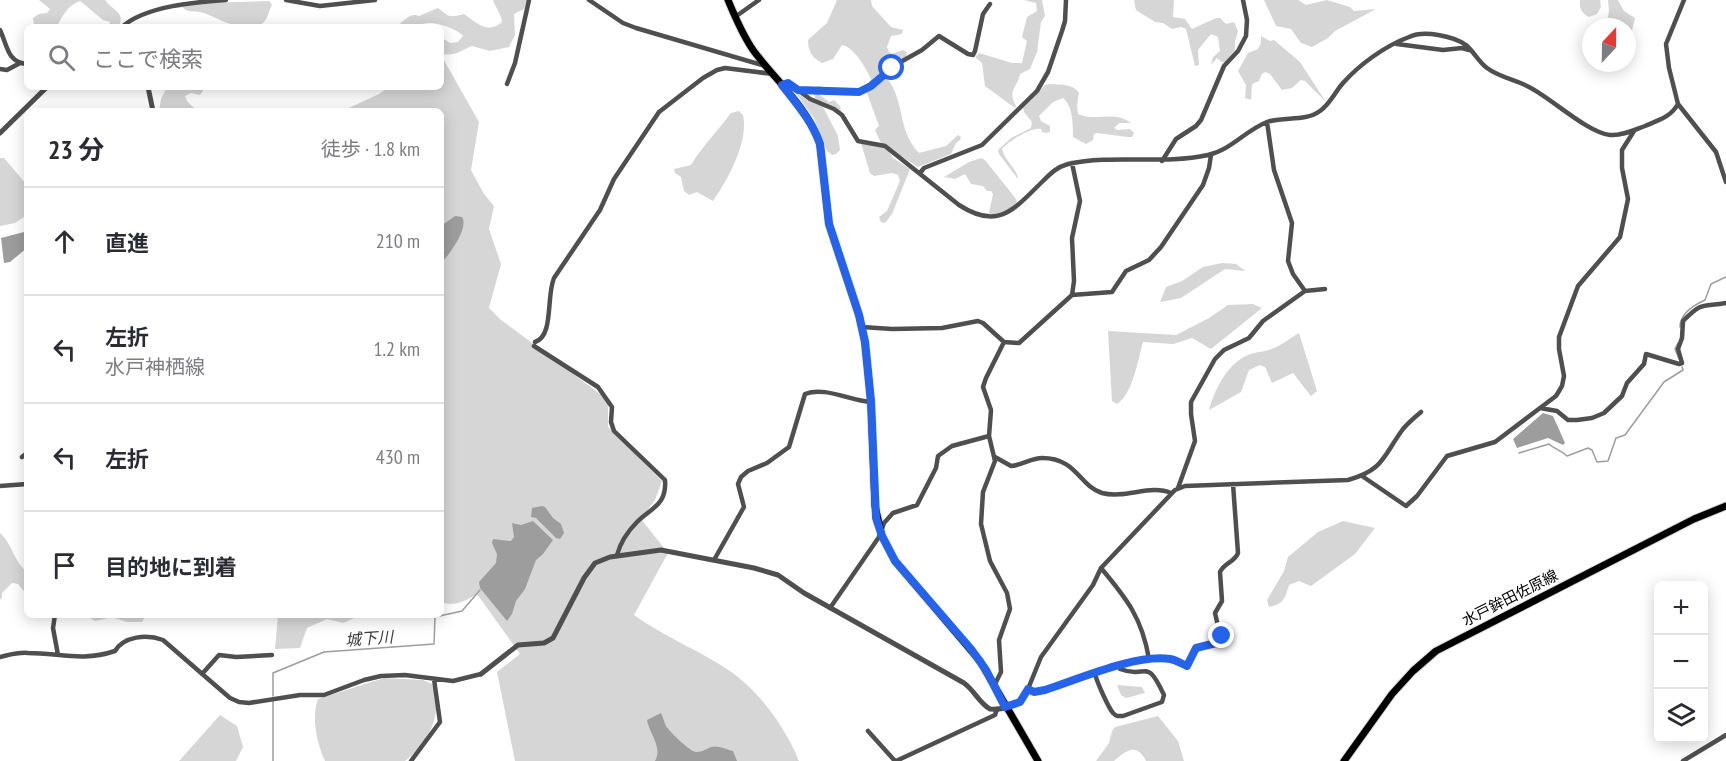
<!DOCTYPE html>
<html lang="ja">
<head>
<meta charset="utf-8">
<style>
	body { margin:0; font-family:"PT Sans Narrow","Noto Sans JP",sans-serif; background:#f7f7f7; color:#2b2b33 }
	.controls { position:absolute; right:18px; bottom:18px; display:grid; overflow:hidden; border-radius:9px; box-shadow:0 3px 15px #0003 }
	.controls button { width:54px; height:54px; display:grid; place-items:center; padding:0; border:0; border-bottom:2px solid #e1e1e2; background:#fff; color:#2b2b33; font:30px sans-serif }
	.compass { position:absolute; left:1582px; top:18px; width:54px; height:54px; border-radius:50%; background:#fff; box-shadow:0 3px 15px #0003; rotate:22deg }
	.stop { position:absolute; width:18px; height:18px; margin:-14px; border:4px solid #2563eb; border-radius:50%; background:#fff }
	.stop.end { background:#2563eb; border-color:#fff; box-shadow:0 2px 6px #0008 }
	.list { margin:0; padding:0; list-style:none }
	h2 { display:flex; justify-content:space-between; align-items:center; height:78px; margin:0; padding:0 24px; font-size:26px }
	h2 small { font-size:20px; font-weight:400; color:#7c7c81 }
	.list li { display:grid; grid-template-columns:39px 1fr auto; gap:18px; align-items:center; box-sizing:border-box; height:108px; padding:0 24px; border-top:2px solid #e1e1e2 }
	.list b { display:block; font-size:22px; white-space:nowrap }
	.list p { margin:0; font-size:20px; white-space:nowrap; color:#7c7c81 }
	.list em { font-size:20px; font-style:normal; color:#7c7c81 }
	.icon { flex:none; width:33px; height:33px; fill:none; stroke:currentColor; stroke-width:2; stroke-linecap:round; stroke-linejoin:round }
	.map { position:relative; flex:none; width:1726px; height:761px; overflow:hidden }
	.search { position:absolute; background:#fff; box-shadow:0 3px 15px #0003; left:24px; top:24px; width:420px; height:66px; display:flex; align-items:center; gap:15px; box-sizing:border-box; padding:0 21px; border-radius:9px; color:#7c7c81; font-size:22px }
	.panel { position:absolute; background:#fff; box-shadow:0 3px 15px #0003; left:24px; top:108px; width:420px; height:510px; border-radius:9px }
	.map>svg:first-child { display:block }
	.green { fill:#d6d6d6 }
	.water { fill:#9d9d9d }
	.lines { fill:none; stroke-linecap:round; stroke-linejoin:round }
	.stream { stroke:#9d9d9d; stroke-width:1.5 }
	.primary-casing { stroke:#dbdbdb; stroke-width:9 }
	.minor { stroke:#4f4f4f; stroke-width:4.5 }
	.tertiary { stroke:#4f4f4f; stroke-width:5 }
	.primary { stroke:#000; stroke-width:7 }
	.route { stroke:#2563eb; stroke-width:8 }
	.labels { text-anchor:middle; stroke-width:4.5; stroke-linejoin:round; paint-order:stroke }
	.street-label { font-size:15px; fill:#000; stroke:#fff }
	.water-label { font-size:16px; font-style:italic; fill:#3e3e3e; stroke:#fff }
</style>
</head>
<body>
<div class="map">
<svg width="1726" height="761" viewBox="0 0 1726 761">
	<rect width="100%" height="100%" fill="#fff"/>
	<path class="green" d="M39,0H105C112,10 127,13 118,27H109L110,22L103,20L80,1C68,5 62,16 57,27H34L33,18L39,14L47,13L50,9Z
		M493,0H527L524,9L514,14L515,35L509,47L490,51L472,46C461,50 453,58 441,53V37L450,43L458,42L463,36C458,29 437,22 428,23C423,23 418,26 414,27C405,29 393,27 384,27L387,24L396,27C403,22 410,12 419,16L438,8C450,17 448,18 464,14C476,22 487,35 502,22C501,13 496,9 493,0Z
		M837,0H871L872,6L891,27L903,30L902,34L891,36L887,47L889,52L892,54L903,50L907,52L906,57L882,73C907,96 895,128 919,153L946,146L958,135L961,137L960,140L956,143L951,154L918,167L881,143L875,130L879,126L867,93L871,79C866,68 854,47 842,45L833,59L822,63C812,58 808,51 808,40L827,23Z
		M1024,0H1042L1045,16L1041,22L1037,52L1030,69L1020,74C1017,89 1007,89 1016,106L1015,108L985,86L982,63L975,57L979,53L1012,63H1022L1027,41L1022,37L1027,17L1037,11L1036,3Z
		M1134,0H1174L1173,17L1185,19L1192,29L1216,18H1220L1226,24L1234,22L1238,31L1235,42V50L1225,62H1222L1217,58L1211,65L1213,57L1220,51L1218,37L1211,34L1198,50L1199,65L1195,66L1186,29L1181,27L1172,29L1163,23L1155,22L1136,10Z
		M1264,0H1298L1306,5L1327,0L1350,7L1354,11L1376,9L1335,31L1328,38L1312,47L1301,43L1291,29L1276,26Z
		M1580,0H1600L1601,7L1597,14L1589,17C1582,13 1579,9 1580,0Z
		M1608,0H1618L1624,11L1635,18L1627,51V27H1606L1609,11Z
		M269,1L272,5C269,10 268,18 264,22C249,38 219,18 204,13C196,10 189,14 182,7L203,3Z
		M1261,36L1270,41L1274,40L1300,62L1326,102L1305,81L1301,80L1292,88L1282,90L1270,74L1265,72L1262,74L1259,81L1252,84L1251,100L1245,98L1246,85L1238,71L1248,53L1258,49L1261,43Z
		M441,55L479,122L471,170L484,194L494,206L489,229L501,264L489,308L500,319L608,400V427L662,481L655,500L641,519L668,553L634,615C664,637 699,650 730,671C760,692 785,727 799,761H515L497,672L520,654L477,594C465,601 455,607 441,602V111H342L379,94L389,87H415V89L441,87Z
		M1049,84C1061,85 1072,83 1079,93L1077,105L1078,114C1096,122 1115,110 1131,123H1119L1114,128L1117,130L1130,129L1134,133L1132,137H1128L1097,133L1094,134L1093,140L1086,144L1073,137C1073,125 1073,106 1063,98L1053,102L1039,116L1041,121L1050,126V132L1046,133L1042,132L1041,129C1031,127 1009,141 1002,149C1004,160 1018,170 1018,179L999,154L998,150L1011,138L1031,128L1032,122L1024,112L1023,108L1045,85Z
		M167,87H202L203,91L200,95L191,93L185,96L187,101L197,111H159L161,99Z
		M793,89L808,101L816,100L814,94L816,92L829,102L834,100L840,106L841,112L823,107L838,136L840,150L836,154L832,155L827,151L814,118Z
		M739,111L743,115C749,141 728,180 713,201L697,192L689,195L684,191L681,177L675,173L674,169L691,165C702,146 718,131 731,113Z
		M861,143L888,149L893,158L910,169L892,214L885,223L881,222L879,217L887,211L900,181L898,175L892,173L874,176L870,173Z
		M0,158H4L27,185V215L15,223L0,226Z
		M981,158L985,160L1016,199L1017,202L1008,210L992,215L989,213L993,194L991,191H987L983,186L971,184L965,174L955,179L944,177L969,162Z
		M1222,263L1236,264L1245,271L1225,269L1181,298L1160,302L1166,287L1182,281L1203,267Z
		M1253,304L1262,308L1211,349L1192,338L1173,344L1143,342C1138,359 1133,394 1117,404L1112,401L1108,331L1176,335L1209,318L1228,305Z
		M1299,333L1317,391L1311,396L1293,373L1272,383L1265,367L1260,365L1249,370L1241,392L1209,410C1215,389 1226,365 1248,355C1255,352 1264,352 1271,349C1281,346 1290,338 1299,333Z
		M1343,521L1375,528L1355,554L1311,586L1299,581L1289,585C1285,598 1284,604 1269,607L1267,600L1284,571L1288,557L1318,532Z
		M0,533C12,543 14,562 27,572V595L18,584L12,583L2,593V597L0,600Z
		M85,615H146L142,622H127L112,617L95,621Z
		M278,615H361L343,623L327,619L307,628L300,648L275,649Z
		M384,678L423,680L432,684C444,713 429,743 405,761H325C317,744 311,717 318,699Z
		M1117,685L1142,687L1145,693L1126,698L1121,695Z
		M220,715L237,726L243,747L236,761H179Z
		M1158,716L1178,741L1184,761H1146C1136,742 1126,751 1114,761H1096L1109,743L1112,731L1115,727Z"/>
	<path class="water" d="M455,216L462,217C469,228 450,254 441,263V226Z
		M24,232L27,237V248L10,262L4,263L1,238Z
		M1543,413L1553,416L1565,443L1563,445L1548,438L1517,448L1513,439Z
		M542,506L545,507L553,518L561,524L564,533L560,539L556,538L536,518L531,517L532,508Z
		M533,521L553,540L543,554L536,560L525,589L516,601L512,614L507,621L480,588L479,582L496,563L497,554L492,543L493,539L511,541L514,537L512,523L521,525Z
		M661,713C663,717 664,722 666,726C670,732 691,753 697,752C702,752 706,749 711,747C717,745 726,749 733,751L737,761H655C663,747 649,733 647,720Z"/>
	<g class="lines">
		<path class="stream" d="M1680,327C1680,313 1694,305 1705,300L1711,284L1726,277
			M1678,343L1675,349L1679,359
			M1519,453L1549,444C1554,449 1561,450 1567,456L1588,448L1592,450L1597,462L1608,461L1616,438L1625,435L1664,382L1683,370L1682,367
			M273,696V673L324,652L434,644L435,617L462,611L480,590
			M273,701V761"/>
		<g class="primary-casing">
			<path id="primary" d="M728,0C735,17 742,34 753,50C775,80 808,107 820,144L829,224L859,315L865,342L871,402L875,506L882,536L895,561L980,661L1038,761
				M1344,761L1392,694L1413,671L1436,651L1694,519L1726,506"/>
		</g>
		<path class="minor" d="M286,0L320,6L375,0
			M589,0L623,23L636,28L765,66
			M1684,0L1666,44L1669,68L1678,104L1716,152L1726,182
			M735,17L759,0
			M122,27C145,6 196,2 226,0
			M0,30C7,44 7,63 27,64
			M1397,44L1443,50L1462,48L1469,50
			M0,69L7,70L20,63
			M507,84L515,63L529,0
			M781,85L790,84L810,99L834,109L842,115L858,141L885,146L959,205C999,231 1014,209 1043,181C1051,173 1057,167 1068,164C1114,154 1162,165 1208,155C1231,150 1246,130 1267,122C1284,116 1305,122 1320,111C1330,104 1335,92 1343,83C1360,64 1385,46 1409,37C1424,30 1453,36 1466,45C1474,52 1479,62 1487,68C1499,77 1516,80 1529,87C1551,98 1588,133 1610,135C1622,136 1634,130 1645,126C1658,120 1670,118 1678,104
			M798,90L820,89L842,92L863,90L897,64L922,50L939,36L968,54L973,55L975,51L983,14L990,4
			M1267,122L1274,170L1292,223L1288,261L1293,274L1305,291
			M1162,161L1176,139L1196,126L1201,120L1224,66L1238,51L1246,36L1247,20L1243,0
			M1072,163L1080,201L1072,238L1074,281L1072,295
			M920,173L924,168L982,145L1037,91L1048,72L1062,31L1065,21L1066,0
			M862,327L892,329L942,328L978,321L983,323L1004,342L1019,343L1072,295L1112,292L1126,271L1149,260L1161,247L1203,185L1209,168L1211,155
			M535,342C554,336 546,297 554,278L600,210L614,179L659,112L703,78L717,70L725,68L773,74
			M534,346L598,387L612,407L611,422L614,431L665,480C667,505 651,508 637,522C628,531 620,544 617,555
			M1540,408L1556,396L1562,386L1564,376L1559,349V337L1578,286L1620,237L1628,199L1622,168V150L1634,131
			M22,457L27,453
			M995,457L1011,466C1022,465 1032,458 1042,458C1077,458 1079,486 1102,493C1126,499 1150,484 1171,493
			M1362,476L1406,506L1417,496L1447,456L1495,442L1540,408L1557,411L1568,420H1577L1592,418L1604,413L1622,396L1627,383L1644,364L1646,354L1679,364L1682,363L1678,349L1682,338L1683,321C1703,301 1702,307 1726,303
			M0,486L27,484
			M1178,488L1195,441L1191,414V402L1215,359L1224,350L1249,338L1263,321L1305,291L1325,289
			M714,560L744,507L738,484L741,477L748,471L767,463L789,447L805,394C825,386 850,401 871,402
			M1101,568C1127,599 1142,618 1149,659H1169L1187,666L1196,648L1217,644L1221,639L1215,613L1222,601L1220,572C1224,563 1235,562 1238,553L1233,484
			M830,608L879,537L884,523L893,513L917,505L936,468L938,456L952,446L989,436
			M55,615L53,628L58,655
			M0,657C9,655 18,652 28,653C60,653 82,662 115,651C124,636 147,634 163,640L230,698L239,702L249,703L300,695H324L364,680L381,676L405,675L453,681L481,674
			M202,674L219,655L236,657L272,655
			M1095,674C1097,682 1108,707 1113,713C1117,717 1118,716 1123,716L1162,702L1164,695C1145,655 1148,680 1120,669L1119,665
			M994,686L1001,672L999,640L1010,609L1007,593L990,561L981,524L983,492L995,461L989,436L991,410L983,387L986,378L1004,342
			M1028,689L1041,657L1093,585L1101,568L1175,490L1185,486L1348,480C1384,470 1383,456 1403,429C1408,423 1415,417 1421,412
			M868,731L895,761
			M411,761L440,722L434,679
			M896,761L995,715L997,709
			M1683,761L1726,735"/>
		<path class="tertiary" d="M148,87L153,111
			M0,133L47,87
			M481,674L518,645L544,643L553,638L584,578L595,563L610,557L661,550L754,568L778,575L804,593L964,683C974,690 980,704 990,709C1006,710 1022,705 1028,689L1034,692L1045,691L1119,665L1149,659"/>
		<use href="#primary" class="primary"/>
	</g>
	<g class="lines">
		<path class="route" d="M892,68L871,86L859,92L798,90L788,83L782,85C796,103 812,121 820,144L829,224L859,315L865,342L871,402L876,518L882,536L895,561L971,649L986,670L1005,707L1020,702L1028,689L1034,692L1045,690C1079,679 1135,654 1170,659C1176,660 1182,664 1187,666L1196,648L1220,642L1222,636"/>
	</g>
	<g class="labels">
		<g class="street-label">
			<text transform="translate(1510 598) rotate(-27)" y="5">水戸鉾田佐原線</text>
		</g>
		<g class="water-label">
			<text transform="translate(369 638) rotate(-4)" y="6">城下川</text>
		</g>
	</g>
</svg>
<div class="controls">
<button>+</button>
<button>−</button>
<button><svg class="icon" aria-label="layers" viewBox="0 0 24 24"><path d="M12 4l9 5-9 5-9-5zM3 14l9 5 9-5"/></svg></button>
</div>
<svg class="compass" viewBox="-18 -18 36 36"><path d="M0-13l5 13h-10z" fill="#e53935"/><path d="M0 13l5-13h-10z" fill="#7c7c81"/></svg>
<div class="stop" style="left:892px;top:68px"></div>
<div class="stop end" style="left:1222px;top:636px"></div>
<div class="search"><svg class="icon" aria-label="search" viewBox="0 0 24 24"><circle cx="10" cy="10" r="6"/><path d="M15 15l6 6"/></svg>ここで検索</div>
<section class="panel">
<h2>23 分<small>徒歩 · 1.8 km</small></h2>
<ul class="list">
<li><svg class="icon" aria-label="ahead" viewBox="0 0 24 24"><path d="M12 20V5M6 11l6-6 6 6"/></svg><div><b>直進</b></div><em>210 m</em></li>
<li><svg class="icon" aria-label="left" viewBox="0 0 24 24"><path d="M17 20v-9H6M10 6l-5 5 5 5"/></svg><div><b>左折</b><p>水戸神栖線</p></div><em>1.2 km</em></li>
<li><svg class="icon" aria-label="left" viewBox="0 0 24 24"><path d="M17 20v-9H6M10 6l-5 5 5 5"/></svg><div><b>左折</b></div><em>430 m</em></li>
<li><svg class="icon" aria-label="arrive" viewBox="0 0 24 24"><path d="M6 21V4h12l-3 4 3 4H6"/></svg><div><b>目的地に到着</b></div></li>
</ul>
</section>
</div>
</body>
</html>
